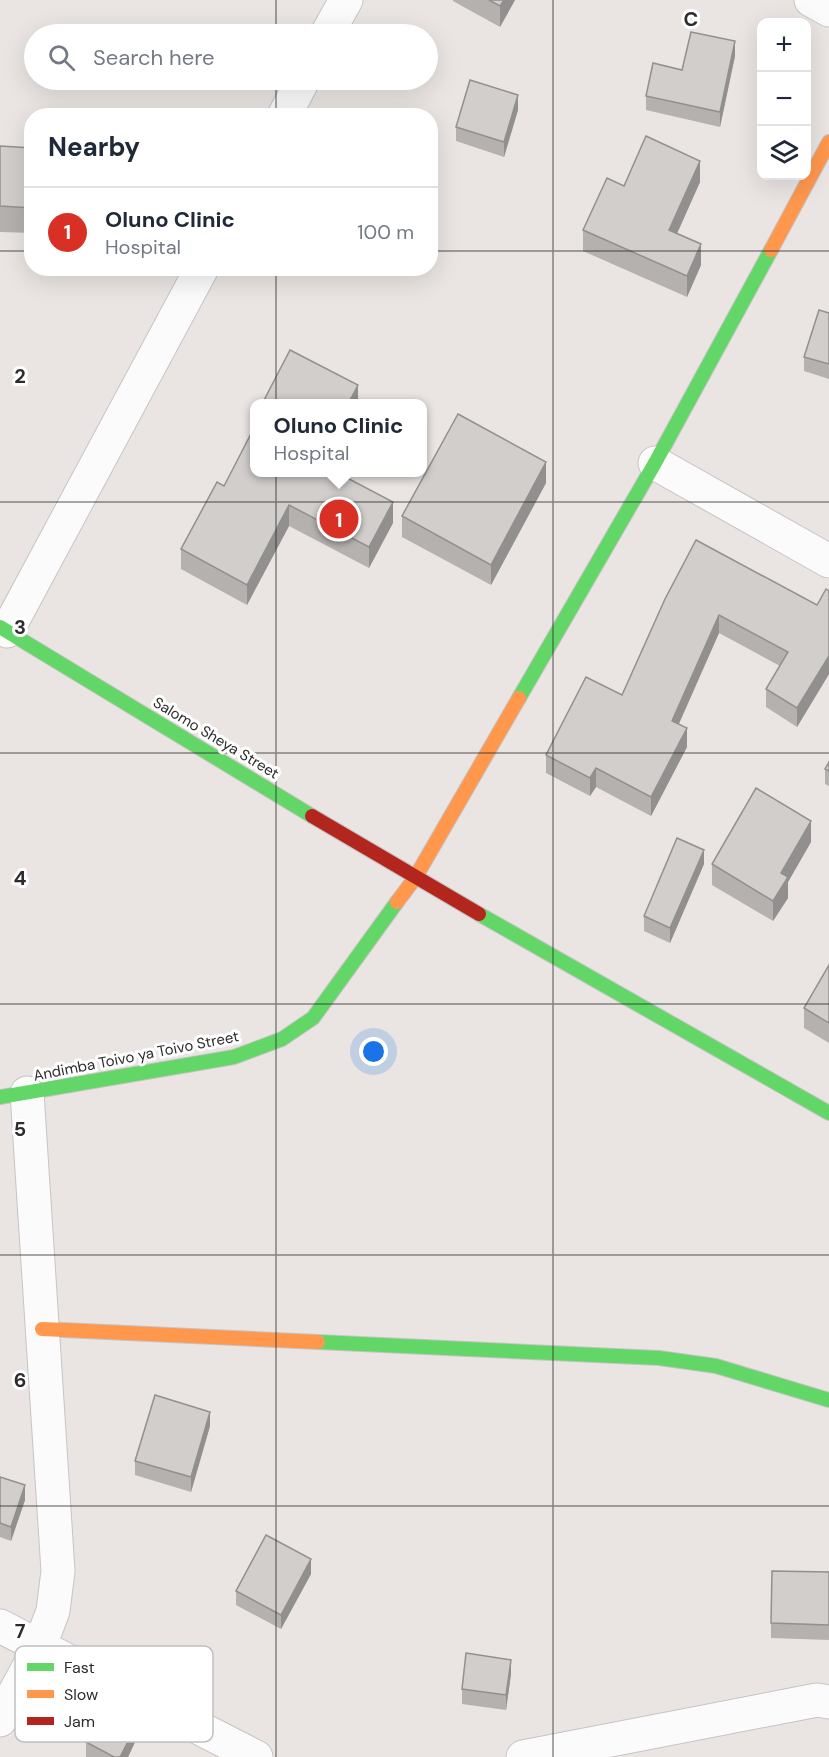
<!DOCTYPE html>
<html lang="en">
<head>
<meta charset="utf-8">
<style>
	body { margin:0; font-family:"DM Sans",sans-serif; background:#f2f2f3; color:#1f2937 }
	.controls { position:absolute; right:18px; top:18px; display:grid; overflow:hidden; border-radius:12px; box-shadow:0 6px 24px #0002 }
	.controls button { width:54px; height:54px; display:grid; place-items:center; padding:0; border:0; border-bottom:2px solid #e0e1e3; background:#fff; color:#1f2937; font:30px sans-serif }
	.you { position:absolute; left:374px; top:1052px; width:21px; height:21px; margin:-15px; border:4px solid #fff; border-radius:50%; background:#1a73e8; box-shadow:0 0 0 9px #1a73e833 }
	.badge { display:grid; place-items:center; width:39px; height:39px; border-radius:50%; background:#d93025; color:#fff; font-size:20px; font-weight:700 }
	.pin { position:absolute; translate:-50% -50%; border:3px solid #fff; box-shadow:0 2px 6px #0006 }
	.popup { position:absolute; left:250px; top:399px; width:177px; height:78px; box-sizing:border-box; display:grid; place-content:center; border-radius:12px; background:#fff; filter:drop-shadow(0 2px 4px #0005); font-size:20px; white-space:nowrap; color:#747a83 }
	.popup b { font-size:22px; color:#1f2937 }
	.popup::after { content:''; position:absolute; left:50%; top:100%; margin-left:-12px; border:12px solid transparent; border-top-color:#fff }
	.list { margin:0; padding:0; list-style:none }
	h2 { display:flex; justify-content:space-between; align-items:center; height:78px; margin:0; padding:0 24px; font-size:26px }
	h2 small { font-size:20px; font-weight:400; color:#747a83 }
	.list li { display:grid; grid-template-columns:39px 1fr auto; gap:18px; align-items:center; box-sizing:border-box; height:90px; padding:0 24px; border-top:2px solid #e0e1e3 }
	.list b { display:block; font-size:22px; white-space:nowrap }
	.list p { margin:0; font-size:20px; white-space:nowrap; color:#747a83 }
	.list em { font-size:20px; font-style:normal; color:#747a83 }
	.icon { flex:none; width:33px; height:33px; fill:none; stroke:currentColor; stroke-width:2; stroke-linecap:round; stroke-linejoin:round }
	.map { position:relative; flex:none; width:829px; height:1757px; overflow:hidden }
	.search { position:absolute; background:#fff; box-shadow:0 6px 24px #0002; left:24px; top:24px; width:414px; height:66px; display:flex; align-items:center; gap:15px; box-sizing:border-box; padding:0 21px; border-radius:33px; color:#747a83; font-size:22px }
	.panel { position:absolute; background:#fff; box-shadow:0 6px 24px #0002; left:24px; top:108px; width:414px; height:168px; border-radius:24px }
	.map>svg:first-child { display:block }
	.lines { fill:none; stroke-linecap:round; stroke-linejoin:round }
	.street-casing { stroke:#c6c4c4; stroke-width:35 }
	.fast-casing { stroke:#c6c4c4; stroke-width:16 }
	.slow-casing { stroke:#c6c4c4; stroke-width:16 }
	.jam-casing { stroke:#c6c4c4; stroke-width:16 }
	.street { stroke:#fcfbfb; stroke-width:33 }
	.fast { stroke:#63d668; stroke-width:14 }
	.slow { stroke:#ff974d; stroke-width:14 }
	.jam { stroke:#b3261e; stroke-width:14 }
	.wall { fill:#b4b1af }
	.shaded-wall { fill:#92908e }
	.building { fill:#d1cecb; stroke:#92908e; stroke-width:1.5 }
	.grid { fill:none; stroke:#2c2c2c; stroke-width:1.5; stroke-opacity:0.55 }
	.labels { text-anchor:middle; stroke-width:6; stroke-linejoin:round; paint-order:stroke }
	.street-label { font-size:15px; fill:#2c2c2c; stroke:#fff }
	.key { fill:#fff; stroke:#c0c0c0; stroke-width:1.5 }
	.key-label { font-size:16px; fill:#2c2c2c }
	.grid-label { font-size:20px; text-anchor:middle; font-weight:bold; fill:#2c2c2c; stroke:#fff; stroke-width:6; stroke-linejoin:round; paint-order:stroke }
</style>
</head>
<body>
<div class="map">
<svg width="829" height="1757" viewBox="0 0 829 1757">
	<rect width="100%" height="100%" fill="#eae5e2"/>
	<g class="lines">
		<g class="street-casing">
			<path id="street" d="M811,0L829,10
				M327,34L346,0
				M284,116L303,80
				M655,463L829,561
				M7,631L202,268
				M0,1626L256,1757
				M0,1720L39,1648L53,1611L58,1571L27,1093
				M523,1757L817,1700L829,1702"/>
		</g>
		<g class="fast-casing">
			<path id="fast" d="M0,627L312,816
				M519,698L655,463L771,250
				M479,914L829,1113
				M0,1097L234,1057L282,1039L313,1018L397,902
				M318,1342L659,1358L716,1366L829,1400"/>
		</g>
		<g class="slow-casing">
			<path id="slow" d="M771,250L829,142
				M397,902L415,878L519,698
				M42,1329L318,1342"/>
		</g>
		<g class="jam-casing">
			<path id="jam" d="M312,816L479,914"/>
		</g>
		<use href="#street" class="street"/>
		<use href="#fast" class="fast"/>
		<use href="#slow" class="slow"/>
		<use href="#jam" class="jam"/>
	</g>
	<path class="wall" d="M453,0H515L500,27L453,1Z
		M735,56L720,127L646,110V96Z
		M518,110L504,157L456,141V127Z
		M0,146L32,148V233L0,232Z
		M700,182L677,234L701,265L687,297L583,251V230L624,186Z
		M829,313V379L804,371V357Z
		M255,417V472L393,523L369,568L289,526L247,605L181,569V549L224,486L254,428V418Z
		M546,483L491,585L402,537V516Z
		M829,591V674L797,727L766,707V689L780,666L719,633L679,724L687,747L651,816L596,787L590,796L546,773V755L622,695L665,599L817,605Z
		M829,762V786L825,784V769Z
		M811,842L788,882V898L773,921L712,885V864Z
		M704,864L670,943L644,931V916Z
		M829,965V1043L804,1028V1008Z
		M210,1426L191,1492L135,1475V1461Z
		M0,1477L25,1500L11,1541L0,1537Z
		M829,1572V1640L771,1638V1623Z
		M311,1574L281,1629L236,1605V1591Z
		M511,1674L506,1710L462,1704V1689Z
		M136,1740L128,1757H86V1742Z"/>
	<path class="shaded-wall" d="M504,0H515L500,27V6Z
		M735,41V56L720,127V112Z
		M518,95V110L504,157V142Z
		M700,161V182L669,251V230Z
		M701,244V265L687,297V276Z
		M358,385V404H348Z
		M546,462V483L491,585V565Z
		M393,502V523L369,568V547Z
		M289,505V526L247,605V585Z
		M719,615V633L672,739V721Z
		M829,656V674L797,727V708Z
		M687,728V747L651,816V797Z
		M596,768V787L590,796V778Z
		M811,821V842L788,882V898L773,921V901L781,873Z
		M704,850V864L670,943V928Z
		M210,1412V1426L191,1492V1477Z
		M25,1485V1500L11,1541V1527Z
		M311,1559V1574L281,1629V1615Z
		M511,1660V1674L506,1710V1695Z
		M136,1726V1740L128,1757H120Z"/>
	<path class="building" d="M489,0H504L500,6Z
		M691,32L735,41L720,112L646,96L653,63L682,70Z
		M470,80L518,95L504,142L456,127Z
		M646,136L700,161L669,230L701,244L687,276L583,230L607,178L624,186Z
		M0,146L32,148V208L0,206Z
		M819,310L829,313V364L804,357Z
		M290,350L358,385L348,404H262Z
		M458,414L546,462L491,565L402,516Z
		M255,426V472H336L393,502L369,547L289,505L247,585L181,549L217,482L224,486Z
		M696,540L817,605L826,589L829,591V656L797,708L766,689L788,652L719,615L672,721L687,728L651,797L596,768L590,778L546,755L586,677L622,695L665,599Z
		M829,762V771L825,769Z
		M756,788L811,821L781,873L788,877L773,901L712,864Z
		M677,838L704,850L670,928L644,916Z
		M829,965V1023L804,1008Z
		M155,1395L210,1412L191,1477L135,1461Z
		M0,1477L25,1485L11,1527L0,1523Z
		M266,1535L311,1559L281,1615L236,1591Z
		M772,1571L829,1572V1625L771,1623Z
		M466,1653L511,1660L506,1695L462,1689Z
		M104,1709L136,1726L120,1757H114L86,1742Z"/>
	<path class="grid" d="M276,0V34M553,0V1757M276,80V116M0,251H32M430,251H829M276,268V1757M0,502H829M0,753H829M0,1004H829M0,1255H829M0,1506H829"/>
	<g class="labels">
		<g class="street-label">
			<text transform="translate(216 738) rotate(31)" y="5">Salomo Sheya Street</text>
			<text transform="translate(136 1056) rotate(-11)" y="5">Andimba Toivo ya Toivo Street</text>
		</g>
	</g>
	<rect x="15" y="1646" width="198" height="96" rx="9" class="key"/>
	<rect x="27" y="1663" width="27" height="8" fill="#63d668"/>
	<rect x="27" y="1690" width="27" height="8" fill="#ff974d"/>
	<rect x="27" y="1717" width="27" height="8" fill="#b3261e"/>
	<g class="key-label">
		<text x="64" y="1673">Fast</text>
		<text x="64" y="1700">Slow</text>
		<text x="64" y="1727">Jam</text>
	</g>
	<g class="grid-label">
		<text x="691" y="26">C</text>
		<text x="20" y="383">2</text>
		<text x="20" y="634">3</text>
		<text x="20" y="885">4</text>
		<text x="20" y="1136">5</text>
		<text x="20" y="1387">6</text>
		<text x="20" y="1638">7</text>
	</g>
</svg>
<div class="controls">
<button>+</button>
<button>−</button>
<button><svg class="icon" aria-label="layers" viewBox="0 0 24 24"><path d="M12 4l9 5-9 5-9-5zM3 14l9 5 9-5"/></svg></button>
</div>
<div class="you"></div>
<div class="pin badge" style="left:339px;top:519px">1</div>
<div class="popup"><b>Oluno Clinic</b>Hospital</div>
<div class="search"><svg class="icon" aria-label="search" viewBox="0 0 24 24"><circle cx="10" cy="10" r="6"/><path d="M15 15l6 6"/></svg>Search here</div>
<section class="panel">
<h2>Nearby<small></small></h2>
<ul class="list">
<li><span class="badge">1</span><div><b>Oluno Clinic</b><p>Hospital</p></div><em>100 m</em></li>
</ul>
</section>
</div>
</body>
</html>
